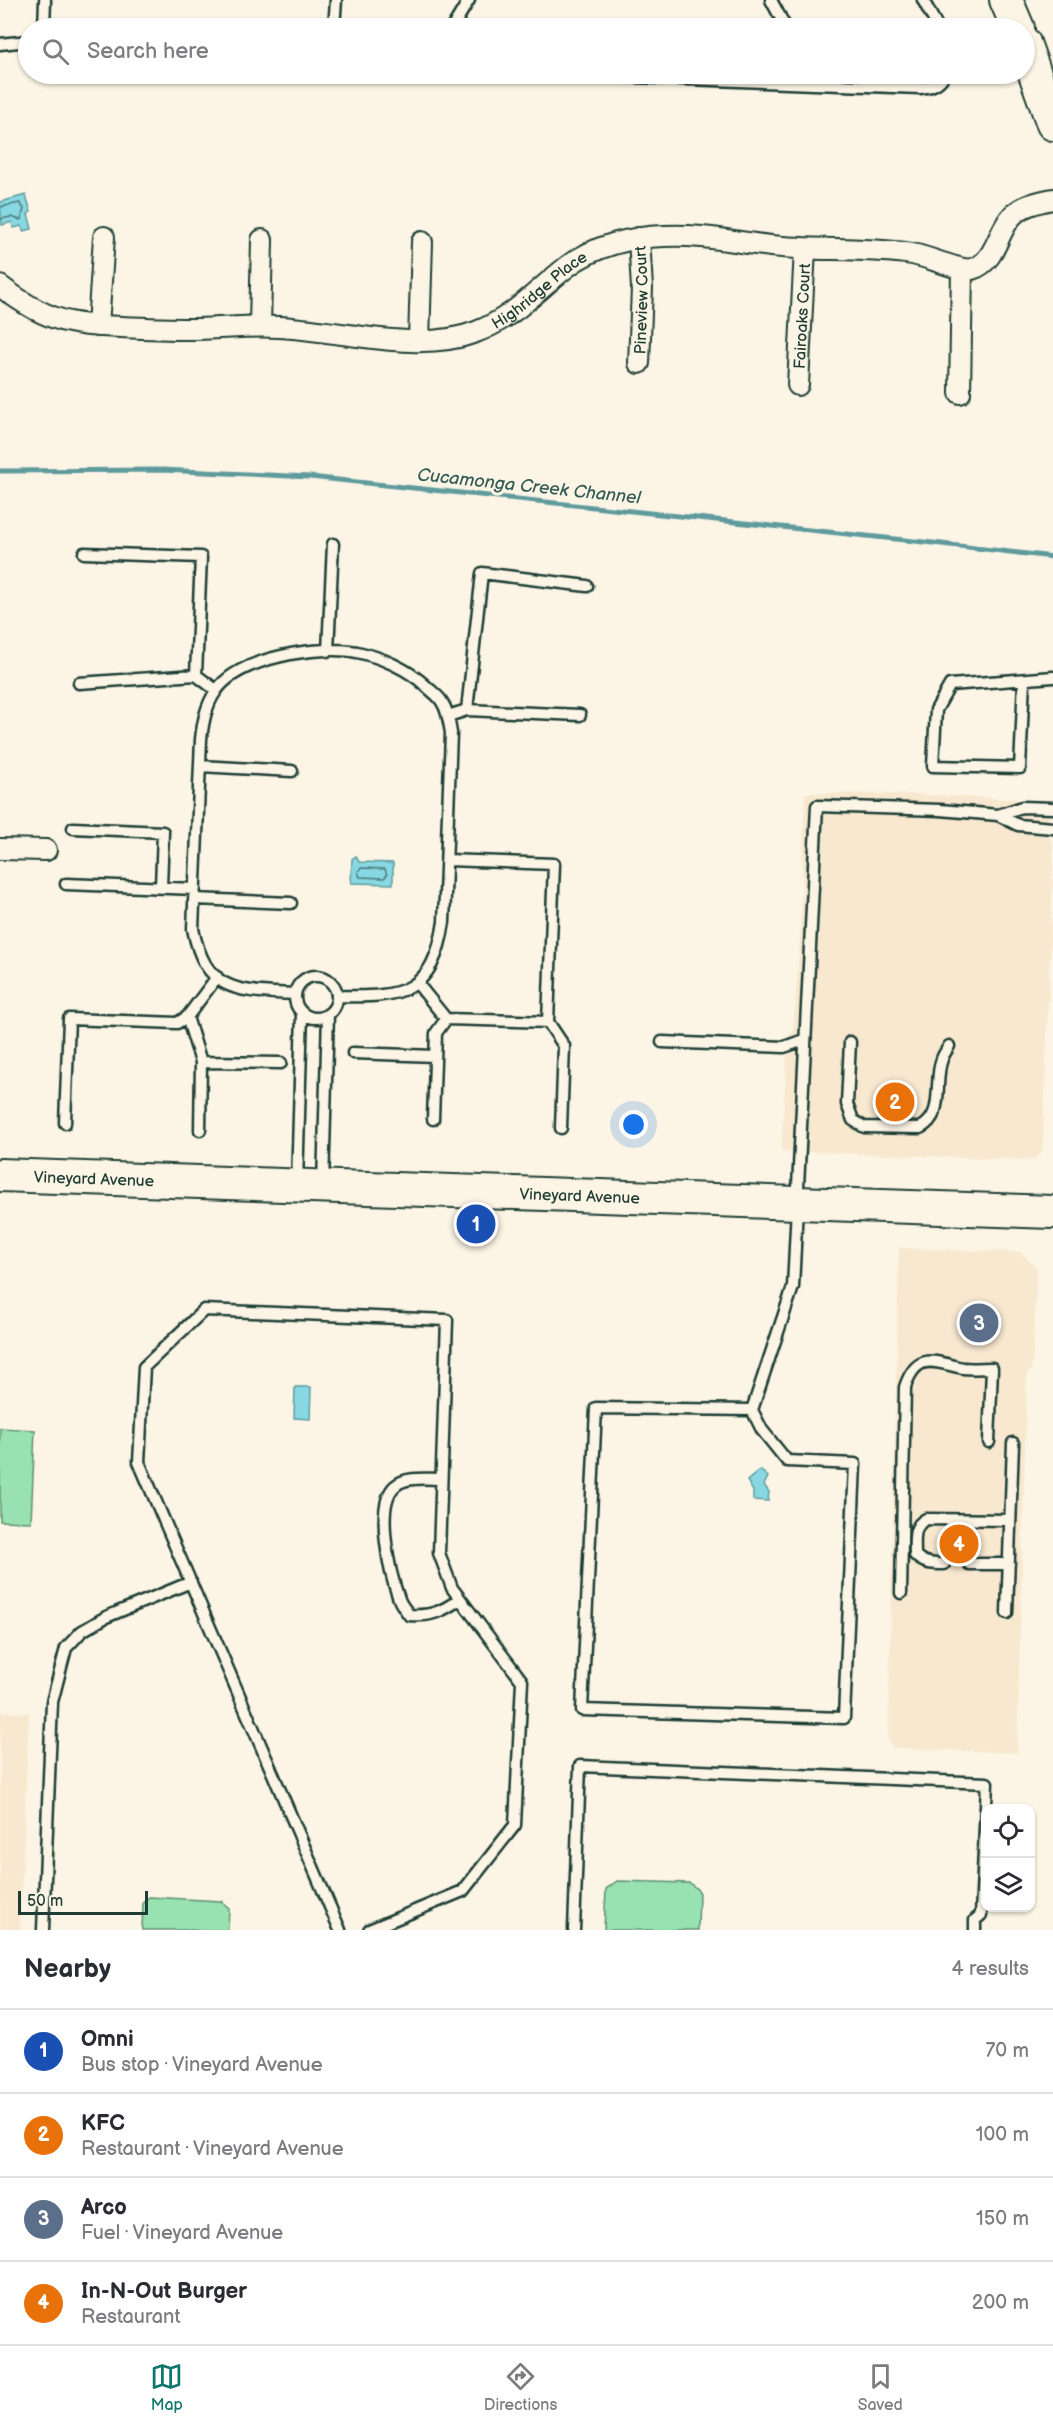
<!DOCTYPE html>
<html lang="en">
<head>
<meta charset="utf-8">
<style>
	body { margin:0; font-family:"Balsamiq Sans",sans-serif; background:#f7f7f7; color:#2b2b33 }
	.controls { position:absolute; right:18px; bottom:18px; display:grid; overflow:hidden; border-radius:12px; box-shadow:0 2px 4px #0004 }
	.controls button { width:54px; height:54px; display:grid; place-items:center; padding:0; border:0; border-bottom:2px solid #e1e1e2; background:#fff; color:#2b2b33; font:30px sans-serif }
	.scale { position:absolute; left:18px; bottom:15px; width:130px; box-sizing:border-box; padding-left:6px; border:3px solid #1f3d34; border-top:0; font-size:16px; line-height:21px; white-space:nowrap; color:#1f3d34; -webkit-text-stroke:4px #fcf5e5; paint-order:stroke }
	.you { position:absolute; left:634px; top:1125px; width:21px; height:21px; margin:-15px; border:4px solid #fff; border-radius:50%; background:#1a73e8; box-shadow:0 0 0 9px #1a73e833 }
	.badge { display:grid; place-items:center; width:39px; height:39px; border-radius:50%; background:#0f766e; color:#fff; font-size:20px; font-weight:700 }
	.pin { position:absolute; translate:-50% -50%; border:3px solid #fff; box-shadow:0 2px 6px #0006 }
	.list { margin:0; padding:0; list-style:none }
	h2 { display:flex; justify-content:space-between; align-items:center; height:78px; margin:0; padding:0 24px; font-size:26px }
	h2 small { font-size:20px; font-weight:400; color:#7c7c81 }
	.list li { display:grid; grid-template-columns:39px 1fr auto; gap:18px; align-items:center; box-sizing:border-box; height:84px; padding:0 24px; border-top:2px solid #e1e1e2 }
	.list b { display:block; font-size:22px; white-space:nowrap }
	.list p { margin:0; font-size:20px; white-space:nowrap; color:#7c7c81 }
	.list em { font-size:20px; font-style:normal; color:#7c7c81 }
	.icon { flex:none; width:33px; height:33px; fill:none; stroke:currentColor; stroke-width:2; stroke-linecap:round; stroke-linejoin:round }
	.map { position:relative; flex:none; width:1053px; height:1930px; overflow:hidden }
	.search { position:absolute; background:#fff; box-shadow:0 2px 4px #0004; left:18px; right:18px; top:18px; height:66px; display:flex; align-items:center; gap:15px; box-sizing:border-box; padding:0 21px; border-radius:33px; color:#7c7c81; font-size:22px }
	.sheet { height:414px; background:#fff }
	nav { display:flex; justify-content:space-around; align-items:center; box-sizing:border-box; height:84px; border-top:2px solid #e1e1e2; background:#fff; font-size:16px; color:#7c7c81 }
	nav a { display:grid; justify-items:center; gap:3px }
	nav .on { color:#0f766e }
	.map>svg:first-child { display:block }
	.built { fill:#f8e8d0 }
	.green { fill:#98e1b0; stroke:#5c8f72; stroke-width:1.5 }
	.water { fill:#88d8e3; stroke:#5e9a9d; stroke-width:1.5 }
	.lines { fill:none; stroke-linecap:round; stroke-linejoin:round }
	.shore { stroke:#497b7a; stroke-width:1.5 }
	.stream { stroke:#5e9a9d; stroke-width:5 }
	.lane-casing { stroke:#1f3d34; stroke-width:15 }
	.street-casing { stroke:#1f3d34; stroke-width:24 }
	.primary-casing { stroke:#1f3d34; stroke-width:36 }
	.lane { stroke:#fcf5e5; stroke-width:10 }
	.street { stroke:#fcf5e5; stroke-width:20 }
	.primary { stroke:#fcf5e5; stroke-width:32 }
	.labels { text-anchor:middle; stroke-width:6; stroke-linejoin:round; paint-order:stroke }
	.street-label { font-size:16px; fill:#1f3d34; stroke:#fcf5e5 }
	.water-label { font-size:18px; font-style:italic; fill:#345c57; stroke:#fcf5e5 }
</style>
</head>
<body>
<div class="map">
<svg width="1053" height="1930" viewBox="0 0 1053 1930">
	<rect width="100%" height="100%" fill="#fcf5e5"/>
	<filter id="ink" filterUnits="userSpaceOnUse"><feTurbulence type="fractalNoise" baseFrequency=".0167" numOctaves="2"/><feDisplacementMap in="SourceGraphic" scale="12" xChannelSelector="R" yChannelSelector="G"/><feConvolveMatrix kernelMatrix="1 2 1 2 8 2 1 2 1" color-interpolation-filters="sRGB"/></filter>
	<g filter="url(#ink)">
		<path class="built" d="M805,793L912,794L1050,801L1049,837L1053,843V874L1043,1144L1041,1154L1033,1160L781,1151L788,1036L793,1031L800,937Z
			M899,1248L1020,1252L1037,1268L1032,1369L1027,1374L1017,1753L893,1748L888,1741Z
			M0,1712L29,1713L20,1930H0Z"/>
		<path class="green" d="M0,1428L35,1430L31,1522L0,1521Z
			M617,1881L690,1883L699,1891L698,1930H604L606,1889Z
			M149,1897L221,1901L229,1908L228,1930H142L143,1902Z"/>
		<path class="water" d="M26,195L31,212L28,214L32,229L23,231L22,226L13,228L12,222L2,225L0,202Z
			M356,856L359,862L393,863V884L351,883L352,859Z
			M295,1387H311L310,1419L294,1418Z
			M760,1470L768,1477L764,1485L769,1492L768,1501L753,1500V1491L747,1481Z"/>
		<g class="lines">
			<path class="shore" d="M0,207L20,203L24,209L21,220L11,217L0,219
				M361,868L385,869L387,875L384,878L360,877L358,871Z"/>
			<path class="stream" d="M0,471L162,470L310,477L933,543L1053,557"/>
			<g class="lane-casing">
				<path id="lane" d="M771,0L786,28
					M923,0L938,28
					M44,28L45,0
					M334,28L336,0
					M452,28L469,0
					M0,44L28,41
					M557,74L920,88C932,87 939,84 945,74
					M328,651L333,544
					M196,675L216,690
					M1024,680L1020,768L933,766L936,710L950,685L1053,677
					M79,683L196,675L201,557L84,553
					M467,710L580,715
					M448,716L467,710L482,573L587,586
					M200,766L292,771
					M998,815L1022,807L1053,808
					M73,828L163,832L161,887
					M447,860L554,864L548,1022
					M66,884L195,889
					M194,899L291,903
					M295 997a21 21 0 1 1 42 0a21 21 0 1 1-42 0Z
					M417,983L446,1019L548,1022L564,1046L561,1128
					M295,994C239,991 206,994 193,929L201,739C203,722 206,705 216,691C239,657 319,645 357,652C381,657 408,669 426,686C431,691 439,696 442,702C448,711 449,722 451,733L444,922C433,993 403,998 337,996
					M662,1042L784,1047L804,1040
					M850,1042L847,1104L853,1120L864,1127L920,1128C946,1115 933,1081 942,1059C943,1055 947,1050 949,1046
					M353,1053L435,1056
					M201,1062L281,1063
					M433,1119L436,1033L446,1019
					M65,1123L69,1019L177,1023L187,1017
					M200,1130L201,1062L187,1017L217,977
					M297,1183L302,1013
					M323,1184L328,1014
					M596,1408L752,1410L762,1430L787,1461L855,1464L844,1718L582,1710Z
					M752,1410L793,1287L817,806L940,810L998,815L1018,825L1053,828
					M441,1479C427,1479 406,1476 395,1486C374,1505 390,1575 399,1599C401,1605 406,1610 409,1615C431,1617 443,1611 460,1599
					M944,1564C932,1564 923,1564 915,1555C915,1541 912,1526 926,1519L1010,1520
					M969,1564H1009
					M901,1593L905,1387C917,1351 934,1362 963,1368C972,1369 982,1368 992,1368L989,1442
					M1007,1613L1013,1443
					M43,1930L52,1702L66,1648L82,1631L106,1617L191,1582
					M340,1930L139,1462L144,1367L204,1310L447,1320L439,1553L452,1588L522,1681L515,1825L463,1891L369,1930
					M574,1930L580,1766L987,1783L981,1915L975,1920V1930"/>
			</g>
			<g class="street-casing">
				<g id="street">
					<path id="s1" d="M0,286C21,302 44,317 70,322C87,326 104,326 121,327C143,328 166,329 189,329C219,329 249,325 279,327C341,330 418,354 476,332C513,318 537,290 568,266C594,246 631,237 664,236C700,234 735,242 771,246C817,251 865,247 912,254C926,256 962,272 972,269C996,262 997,232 1012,216C1022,205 1039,202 1053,199"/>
					<path d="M98,326L104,237"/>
					<path d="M260,326L262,240"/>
					<path d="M419,341L422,242"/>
					<path id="s2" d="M639,363L642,288L639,238"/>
					<path id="s3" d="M798,385L805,249"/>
					<path d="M960,393L962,269"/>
					<path d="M0,849L46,850"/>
				</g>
			</g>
			<g class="primary-casing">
				<g id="primary">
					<path d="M1006,0L1018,28"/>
					<path d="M1024,43L1053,124"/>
					<path id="s4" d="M0,1175L1053,1212"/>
				</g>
			</g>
			<use href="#lane" class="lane"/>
			<use href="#street" class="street"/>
			<use href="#primary" class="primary"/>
		</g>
	</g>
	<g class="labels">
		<g class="street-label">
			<text dy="6" stroke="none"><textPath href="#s1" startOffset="564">Highridge Place</textPath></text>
			<text dy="6" stroke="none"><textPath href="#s2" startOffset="63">Pineview Court</textPath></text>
			<text dy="6" stroke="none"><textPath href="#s3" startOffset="69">Fairoaks Court</textPath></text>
			<text dy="6" stroke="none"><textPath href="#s4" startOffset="94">Vineyard Avenue</textPath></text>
			<text dy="6" stroke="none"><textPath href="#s4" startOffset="580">Vineyard Avenue</textPath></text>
		</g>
		<g class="water-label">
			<text transform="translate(529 486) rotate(6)" y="6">Cucamonga Creek Channel</text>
		</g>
	</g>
</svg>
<div class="controls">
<button><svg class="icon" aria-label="locate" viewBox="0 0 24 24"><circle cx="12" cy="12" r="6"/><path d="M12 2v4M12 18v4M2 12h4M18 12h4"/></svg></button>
<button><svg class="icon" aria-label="layers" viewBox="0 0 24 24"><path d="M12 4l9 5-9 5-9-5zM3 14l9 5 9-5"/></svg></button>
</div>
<div class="scale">50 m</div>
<div class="you"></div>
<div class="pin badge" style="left:476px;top:1224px;background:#1a4fb4">1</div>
<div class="pin badge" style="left:895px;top:1102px;background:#e8710a">2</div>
<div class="pin badge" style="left:979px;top:1323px;background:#5c6f8a">3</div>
<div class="pin badge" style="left:959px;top:1544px;background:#e8710a">4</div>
<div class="search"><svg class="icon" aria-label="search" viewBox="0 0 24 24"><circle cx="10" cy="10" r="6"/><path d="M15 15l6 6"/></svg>Search here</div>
</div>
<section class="sheet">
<h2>Nearby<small>4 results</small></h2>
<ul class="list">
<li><span class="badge" style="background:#1a4fb4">1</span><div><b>Omni</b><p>Bus stop · Vineyard Avenue</p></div><em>70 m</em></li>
<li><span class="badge" style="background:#e8710a">2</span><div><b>KFC</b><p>Restaurant · Vineyard Avenue</p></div><em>100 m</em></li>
<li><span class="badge" style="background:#5c6f8a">3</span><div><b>Arco</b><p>Fuel · Vineyard Avenue</p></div><em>150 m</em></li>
<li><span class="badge" style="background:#e8710a">4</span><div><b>In-N-Out Burger</b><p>Restaurant</p></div><em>200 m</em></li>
</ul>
</section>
<nav>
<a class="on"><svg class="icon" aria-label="map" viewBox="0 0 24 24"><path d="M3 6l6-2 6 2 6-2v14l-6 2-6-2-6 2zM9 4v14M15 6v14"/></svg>Map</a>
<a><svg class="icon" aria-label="directions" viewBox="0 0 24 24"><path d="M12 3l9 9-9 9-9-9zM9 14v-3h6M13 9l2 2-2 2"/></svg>Directions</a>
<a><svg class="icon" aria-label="saved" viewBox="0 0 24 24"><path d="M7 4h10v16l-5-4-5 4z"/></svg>Saved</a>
</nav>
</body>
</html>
